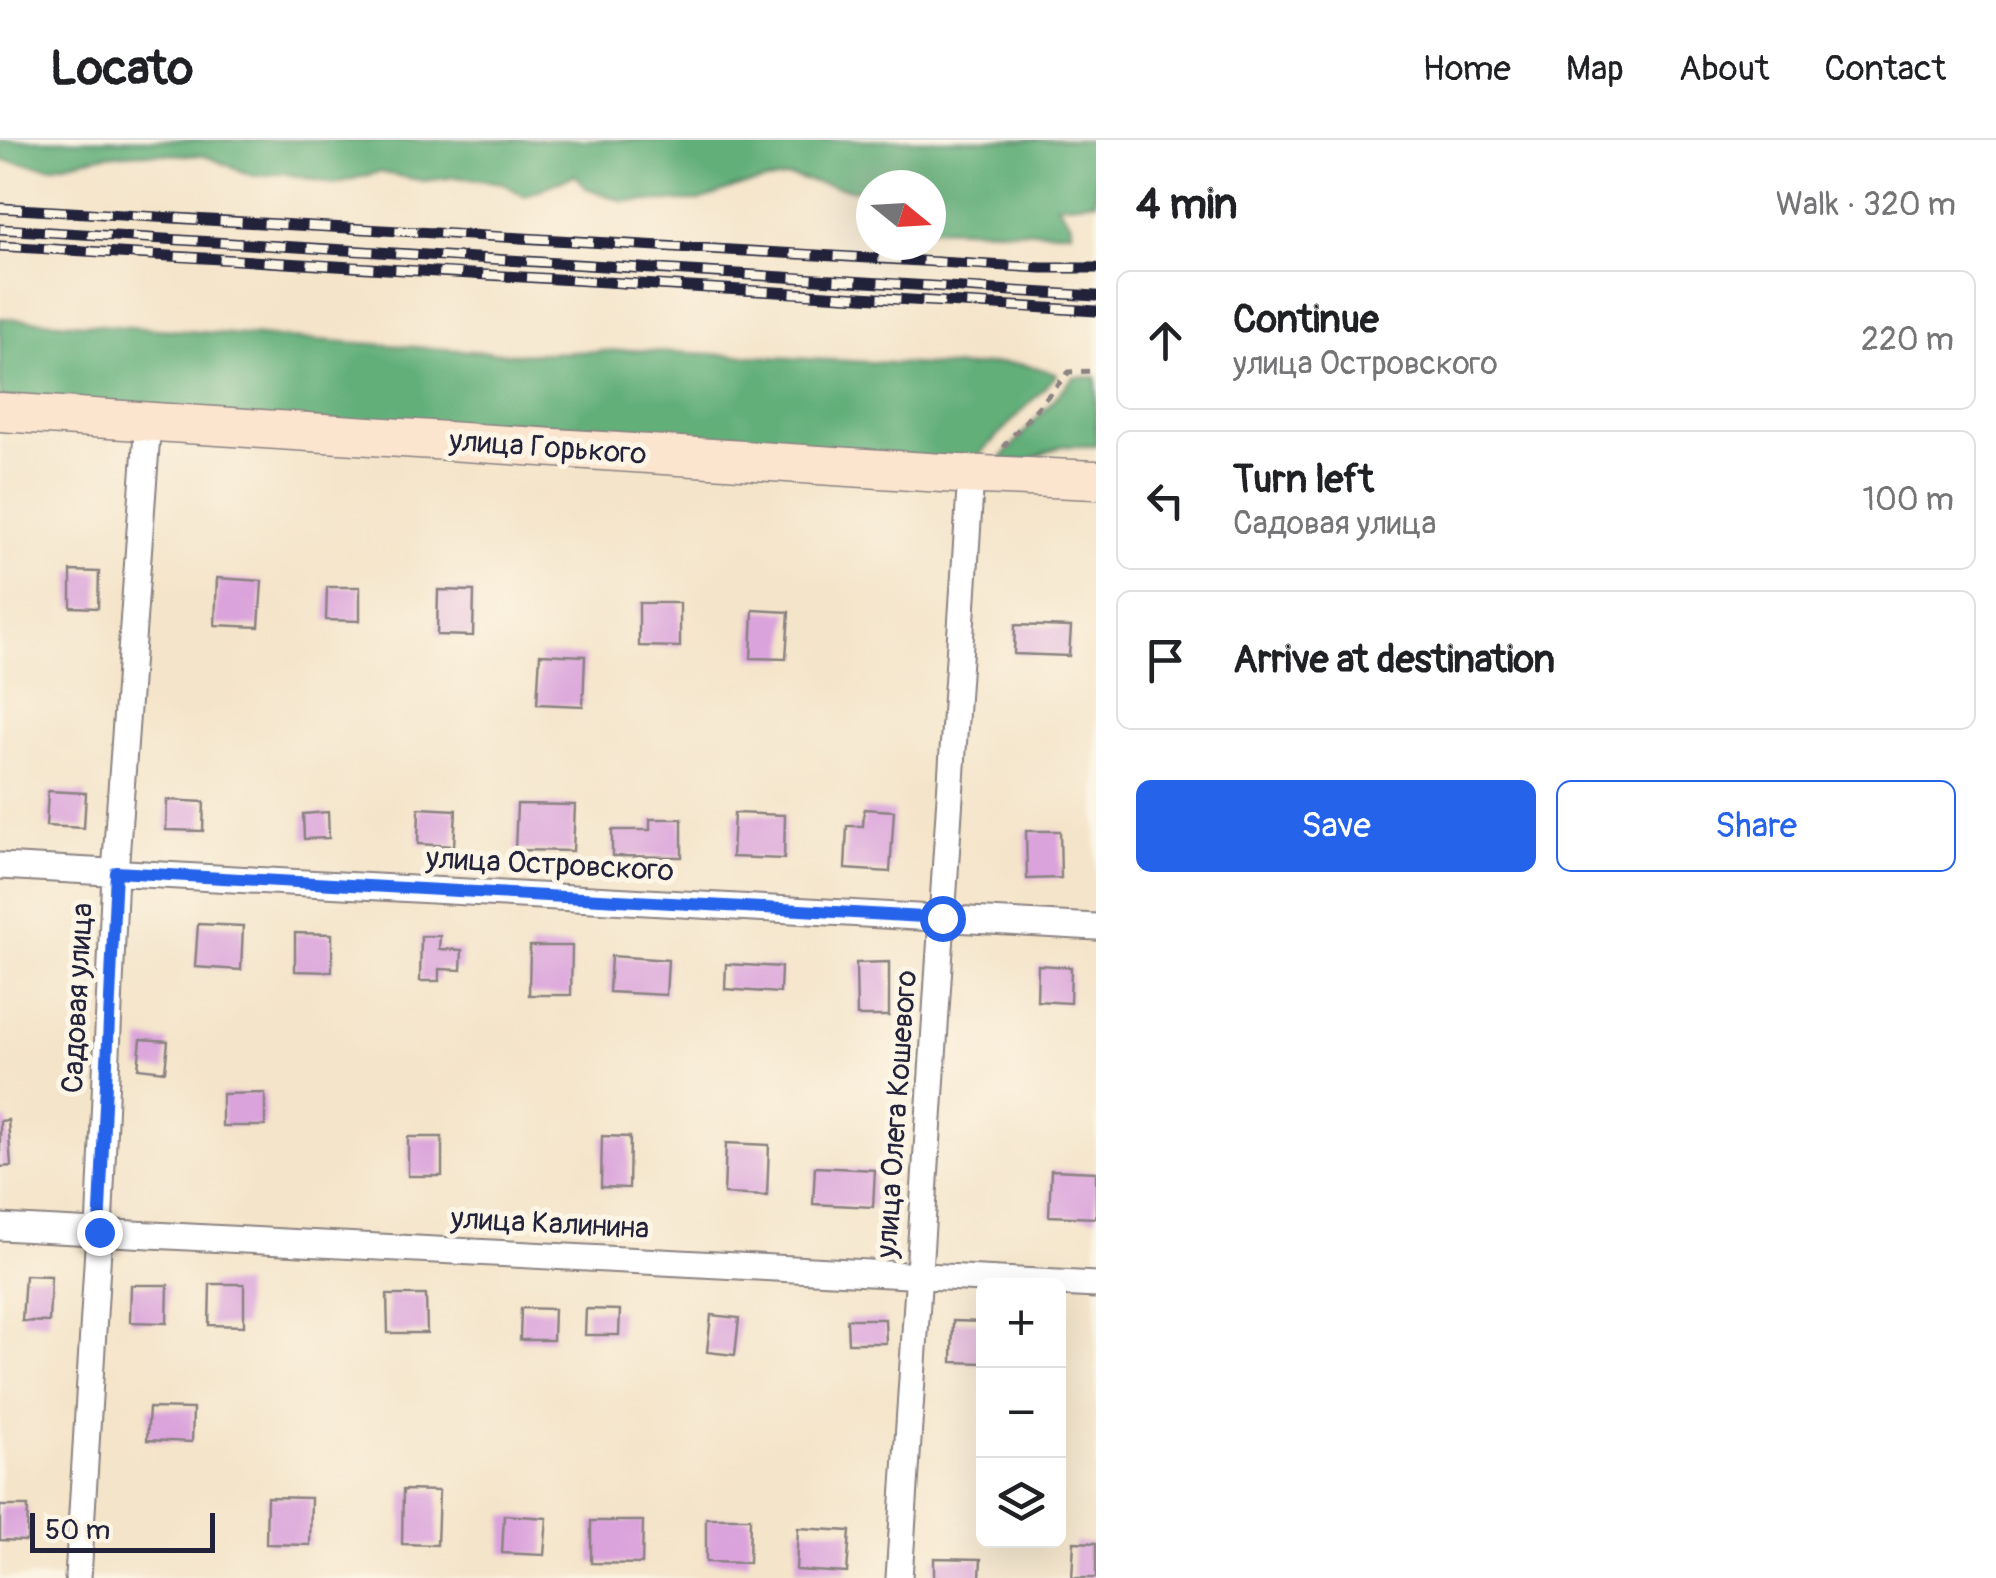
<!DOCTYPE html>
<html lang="en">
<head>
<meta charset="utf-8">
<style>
	body { margin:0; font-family:Pangolin,sans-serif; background:#f2f2f2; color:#202124 }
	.controls { position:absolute; right:30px; bottom:30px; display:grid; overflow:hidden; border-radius:15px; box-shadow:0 10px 40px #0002 }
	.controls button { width:90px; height:90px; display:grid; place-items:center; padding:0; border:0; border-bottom:2px solid #e0e0e0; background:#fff; color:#202124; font:50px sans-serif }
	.compass { position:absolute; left:856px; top:30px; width:90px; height:90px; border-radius:50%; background:#fff; box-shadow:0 10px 40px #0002; rotate:108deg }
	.scale { position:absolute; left:30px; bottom:25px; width:185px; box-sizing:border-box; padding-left:10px; border:5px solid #22223b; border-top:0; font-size:28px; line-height:35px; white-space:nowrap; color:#22223b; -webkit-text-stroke:8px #fcf5e5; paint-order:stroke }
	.stop { position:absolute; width:30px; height:30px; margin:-22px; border:8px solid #2563eb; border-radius:50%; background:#fff }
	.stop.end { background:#2563eb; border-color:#fff; box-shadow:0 2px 10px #0008 }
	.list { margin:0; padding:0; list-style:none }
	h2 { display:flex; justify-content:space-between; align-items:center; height:130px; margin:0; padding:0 40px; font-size:42px }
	h2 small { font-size:32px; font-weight:400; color:#757577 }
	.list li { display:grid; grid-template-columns:65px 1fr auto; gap:30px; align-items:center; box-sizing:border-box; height:140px; margin:0 20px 20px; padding:0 20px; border:2px solid #e0e0e0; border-radius:15px }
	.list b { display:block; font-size:38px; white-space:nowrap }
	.list p { margin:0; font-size:32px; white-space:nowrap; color:#757577 }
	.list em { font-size:32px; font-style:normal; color:#757577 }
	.actions { display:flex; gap:20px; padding:30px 40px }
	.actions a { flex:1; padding:22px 0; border:2px solid #2563eb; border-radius:15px; text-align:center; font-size:35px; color:#2563eb }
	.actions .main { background:#2563eb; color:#fff }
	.icon { flex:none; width:55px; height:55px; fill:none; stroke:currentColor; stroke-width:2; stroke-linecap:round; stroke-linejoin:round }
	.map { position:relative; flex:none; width:1096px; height:1438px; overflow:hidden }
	header { display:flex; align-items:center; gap:60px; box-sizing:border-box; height:140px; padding:0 50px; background:#fff; border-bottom:2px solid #e0e0e0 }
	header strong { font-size:48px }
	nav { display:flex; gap:55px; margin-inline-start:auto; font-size:35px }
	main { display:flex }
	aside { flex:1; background:#fff }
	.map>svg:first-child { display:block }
	.forest { fill:#62af79; stroke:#42685a; stroke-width:2.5 }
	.building { fill:#daa3db }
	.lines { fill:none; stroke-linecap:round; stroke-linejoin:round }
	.street-casing { stroke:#8b8382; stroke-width:29 }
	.secondary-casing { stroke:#8b8382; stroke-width:41 }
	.path { stroke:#8b8382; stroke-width:5; stroke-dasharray:8 8; stroke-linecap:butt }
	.street { stroke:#fff; stroke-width:25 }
	.secondary { stroke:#fbe5cf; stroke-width:38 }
	.rail-casing { stroke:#22223b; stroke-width:11 }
	.rail { stroke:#fcf5e5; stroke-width:8; stroke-dasharray:22; stroke-linecap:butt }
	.route { stroke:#2563eb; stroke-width:12 }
	.labels { text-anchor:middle; stroke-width:10; stroke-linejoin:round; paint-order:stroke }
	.street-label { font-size:30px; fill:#22223b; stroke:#fcf5e5 }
</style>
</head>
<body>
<header>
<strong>Locato</strong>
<nav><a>Home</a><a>Map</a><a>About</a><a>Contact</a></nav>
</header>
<main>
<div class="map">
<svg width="1096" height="1438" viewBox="0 0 1096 1438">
	<rect width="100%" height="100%" fill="#fcf5e5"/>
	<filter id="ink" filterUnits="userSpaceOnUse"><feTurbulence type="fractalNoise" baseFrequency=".01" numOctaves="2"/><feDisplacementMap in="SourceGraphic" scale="20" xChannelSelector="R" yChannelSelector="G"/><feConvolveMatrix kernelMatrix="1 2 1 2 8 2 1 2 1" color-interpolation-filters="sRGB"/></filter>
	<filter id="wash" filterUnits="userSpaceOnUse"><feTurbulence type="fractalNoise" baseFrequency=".0048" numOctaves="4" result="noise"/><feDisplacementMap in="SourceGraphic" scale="40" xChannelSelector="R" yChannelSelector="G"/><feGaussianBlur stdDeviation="2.25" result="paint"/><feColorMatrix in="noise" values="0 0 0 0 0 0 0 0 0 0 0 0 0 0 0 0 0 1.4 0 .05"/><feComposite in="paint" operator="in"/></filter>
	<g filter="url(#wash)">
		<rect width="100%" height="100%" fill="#f4e4c9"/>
		<path class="forest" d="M0,0H1096V61L1057,65L1071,83V92L931,88L939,50L931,49V45H871V49L854,50L790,37L739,46L699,61H623L586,48L575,35L524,56L503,43L456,37L424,41L379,32L334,44L283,33L254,36L205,16L145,13L106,15L50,27L0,20Z
			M0,178L516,214L632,210L968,227C1000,221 1027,221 1057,235L974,320L0,263Z
			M1074,237H1096V306H1062L1026,321L998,322Z"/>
		<g id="blocks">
			<path class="building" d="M71,431L99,432L98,468L71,467Z
				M217,438L262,441L259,487L215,485Z
				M327,447H360V481L326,480Z
				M438,450L474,451L473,496L437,495Z
				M639,463H680V507L639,506Z
				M753,470L789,472L786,519L751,518Z
				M1015,485L1071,487L1069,516L1014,514Z
				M540,514L585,516L583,566L537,564Z
				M48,651L86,653L84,688L46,686Z
				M167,660L204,662L203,691L166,690Z
				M517,664L575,665L573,711L515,710Z
				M419,668L456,670L454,706L418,704Z
				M864,669L894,671L890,732L845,729L847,686H863Z
				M328,672L329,698L304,699L303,674Z
				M734,673L785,675L784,719L732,717Z
				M650,679H682V717L612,716V690H650Z
				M1026,691H1060L1061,738L1027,739Z
				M198,784L243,786L241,830L195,827Z
				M295,793L332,794V832L295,831Z
				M421,796H440L439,809L462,810L461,830L439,829V841H420Z
				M530,806H572L571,855H529Z
				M611,816L668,820L666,855L609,852Z
				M889,822V876H857L856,823Z
				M726,824L781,827L780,853L725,849Z
				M1038,825L1071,827L1070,863L1037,861Z
				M141,899L168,901L165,931L138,928Z
				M265,953V986H222V954Z
				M8,980L11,1026L0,1027V981Z
				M602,996L630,997L629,1048L601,1047Z
				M408,997H442V1036H408Z
				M726,1003L769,1005L767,1056L724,1054Z
				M815,1027L875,1030L873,1067L813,1064Z
				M1051,1030L1096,1032V1078L1049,1076Z
				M25,1135L51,1136L49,1182L22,1181Z
				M210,1144H244V1186L209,1185Z
				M131,1145H168L167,1183L130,1182Z
				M387,1155H426L427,1193H388Z
				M521,1168L554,1169L553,1200H520Z
				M586,1169L620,1170L619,1195H585Z
				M711,1175L739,1178L735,1215L707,1212Z
				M847,1179H885L886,1203H848Z
				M953,1181L984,1182V1223L952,1222Z
				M149,1268L193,1269L192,1302L147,1300Z
				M403,1350L439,1351L437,1405L402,1404Z
				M267,1357L311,1358L310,1405L266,1404Z
				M0,1366H28L27,1401L0,1400Z
				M504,1375L547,1378L544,1415L502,1413Z
				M706,1378H750L749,1423L706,1422Z
				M591,1381H643L642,1424L591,1423Z
				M798,1388L850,1391L847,1433L796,1430Z
				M1074,1402L1096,1403V1438H1072Z
				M934,1418L981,1419L980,1438H934Z"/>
		</g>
	</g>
	<g filter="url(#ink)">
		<use href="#blocks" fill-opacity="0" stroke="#8b8382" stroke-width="2.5"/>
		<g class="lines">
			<g class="street-casing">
				<path id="street" d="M0,726L1096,787
					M0,1087L1096,1145
					M78,1438L99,1092L115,733L148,280
					M899,1438L971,335"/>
			</g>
			<g class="secondary-casing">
				<path id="secondary" d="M0,272L958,334L1096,340"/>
			</g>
			<path class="path" d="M1003,307L1069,232L1096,231"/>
			<use href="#street" class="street"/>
			<use href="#secondary" class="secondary"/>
			<g class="rail-casing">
				<path id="rail" d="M0,68L1042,128H1096
					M0,89L1096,156
					M0,106L1096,171"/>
			</g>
			<use href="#rail" class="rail"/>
		</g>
	</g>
	<g class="lines" filter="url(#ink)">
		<path class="route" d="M99,1092L116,732L942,778"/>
	</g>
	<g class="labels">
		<g class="street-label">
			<text transform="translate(548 307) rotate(4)" y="10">улица Горького</text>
			<text transform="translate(550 724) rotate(3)" y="10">улица Островского</text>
			<text transform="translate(77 858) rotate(-87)" y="10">Садовая улица</text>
			<text transform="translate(896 974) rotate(-86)" y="10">улица Олега Кошевого</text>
			<text transform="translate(550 1083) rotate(3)" y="10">улица Калинина</text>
		</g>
	</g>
</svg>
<div class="controls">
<button>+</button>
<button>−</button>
<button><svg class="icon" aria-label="layers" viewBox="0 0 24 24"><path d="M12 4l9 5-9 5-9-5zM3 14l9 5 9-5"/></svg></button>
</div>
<svg class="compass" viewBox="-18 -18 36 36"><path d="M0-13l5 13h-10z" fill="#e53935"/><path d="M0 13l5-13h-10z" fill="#757577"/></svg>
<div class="scale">50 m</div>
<div class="stop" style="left:942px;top:778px"></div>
<div class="stop end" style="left:99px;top:1092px"></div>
</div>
<aside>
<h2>4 min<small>Walk · 320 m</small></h2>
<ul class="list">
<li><svg class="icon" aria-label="ahead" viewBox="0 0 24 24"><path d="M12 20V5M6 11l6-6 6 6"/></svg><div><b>Continue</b><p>улица Островского</p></div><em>220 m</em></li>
<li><svg class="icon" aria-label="left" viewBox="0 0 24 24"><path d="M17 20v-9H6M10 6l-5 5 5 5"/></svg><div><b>Turn left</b><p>Садовая улица</p></div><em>100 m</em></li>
<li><svg class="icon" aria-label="arrive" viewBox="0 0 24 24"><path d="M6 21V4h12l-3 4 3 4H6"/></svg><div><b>Arrive at destination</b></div></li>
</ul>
<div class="actions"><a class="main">Save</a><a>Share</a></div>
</aside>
</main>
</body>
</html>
